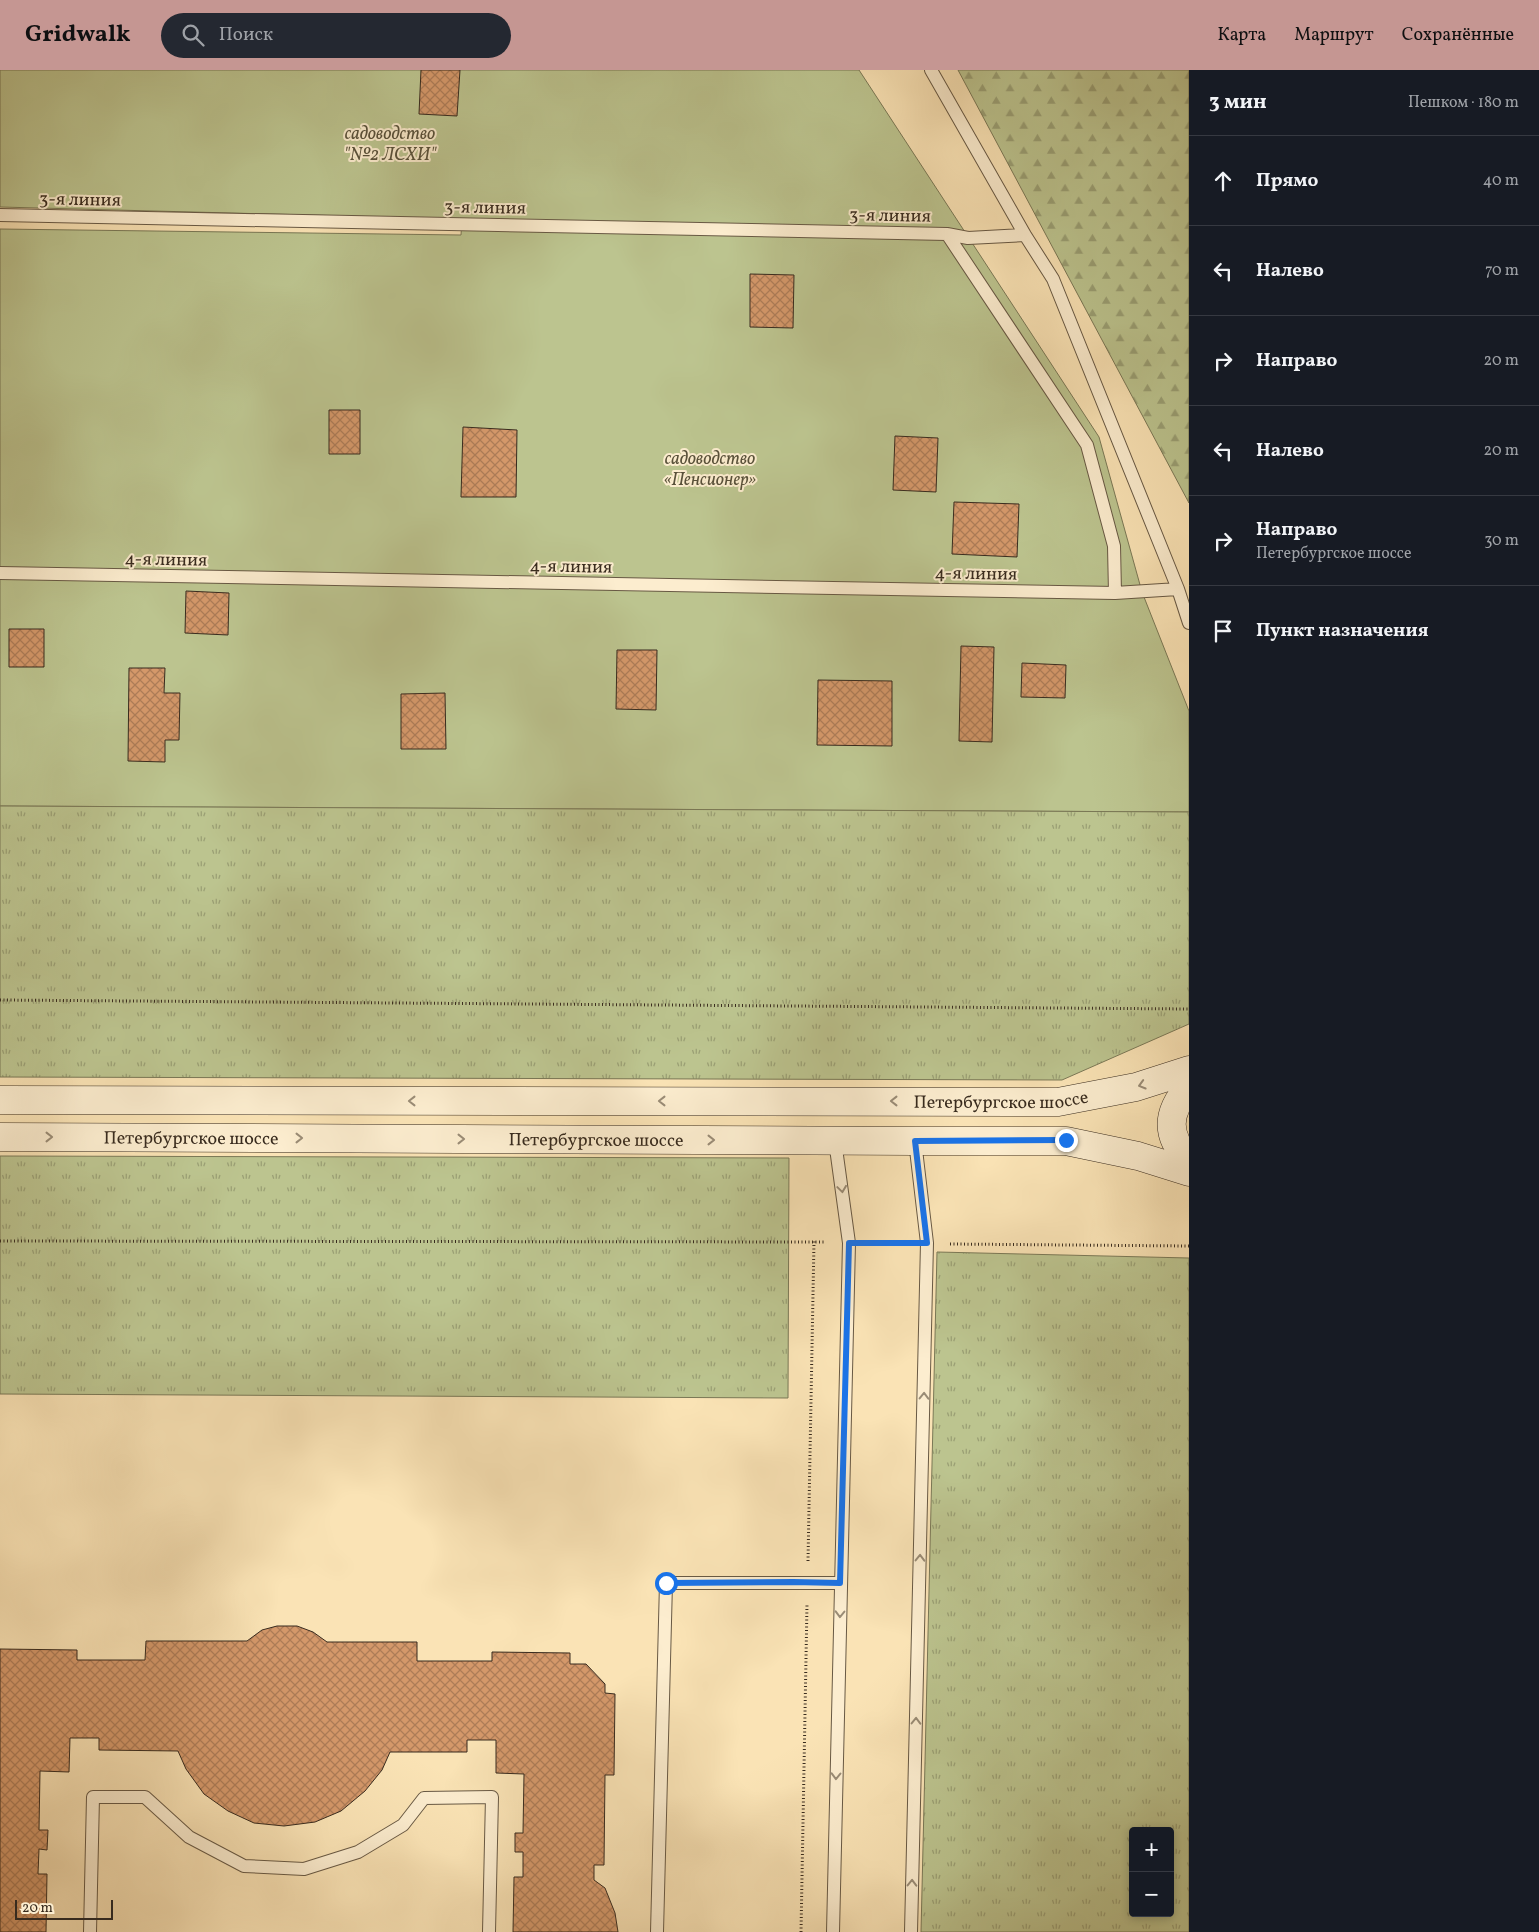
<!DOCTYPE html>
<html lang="ru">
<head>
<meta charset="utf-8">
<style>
	body { margin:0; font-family:Vollkorn,serif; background:#242831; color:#f1f3f6 }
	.controls { position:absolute; right:15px; bottom:15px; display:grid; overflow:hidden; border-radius:5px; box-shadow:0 2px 8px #0003 }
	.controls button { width:45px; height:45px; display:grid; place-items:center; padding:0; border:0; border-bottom:1px solid #363941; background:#171b24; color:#f1f3f6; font:25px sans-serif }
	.scale { position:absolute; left:15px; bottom:12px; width:98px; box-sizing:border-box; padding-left:5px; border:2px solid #382b1e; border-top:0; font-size:14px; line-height:18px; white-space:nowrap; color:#382b1e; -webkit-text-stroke:4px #fcedcf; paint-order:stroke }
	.stop { position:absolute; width:15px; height:15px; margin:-11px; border:4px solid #1a73e8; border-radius:50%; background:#fff }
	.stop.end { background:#1a73e8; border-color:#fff; box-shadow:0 1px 5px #0008 }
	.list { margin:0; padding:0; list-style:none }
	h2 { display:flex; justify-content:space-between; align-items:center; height:65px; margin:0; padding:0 20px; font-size:21px }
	h2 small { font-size:16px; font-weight:400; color:#9ea1a6 }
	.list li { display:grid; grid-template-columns:32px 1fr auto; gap:15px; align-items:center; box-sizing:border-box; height:90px; padding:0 20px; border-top:1px solid #363941 }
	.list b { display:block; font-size:19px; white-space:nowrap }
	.list p { margin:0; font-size:16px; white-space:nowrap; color:#9ea1a6 }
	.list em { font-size:16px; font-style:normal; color:#9ea1a6 }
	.icon { flex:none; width:28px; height:28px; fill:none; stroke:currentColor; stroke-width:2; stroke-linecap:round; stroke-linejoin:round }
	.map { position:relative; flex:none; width:1189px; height:1862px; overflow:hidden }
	header { display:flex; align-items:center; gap:30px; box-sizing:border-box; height:70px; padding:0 25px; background:#c59692; color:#111 }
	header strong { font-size:24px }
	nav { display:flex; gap:28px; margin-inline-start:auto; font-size:18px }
	.search { width:350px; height:45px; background:#242831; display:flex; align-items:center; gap:12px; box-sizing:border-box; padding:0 18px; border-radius:28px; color:#9ea1a6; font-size:19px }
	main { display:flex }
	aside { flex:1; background:#171b24 }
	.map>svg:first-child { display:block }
	.green { fill:#bcc48f; stroke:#7a7856 }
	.forest { fill:url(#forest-firs); stroke:#7a7856 }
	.park { fill:url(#park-tufts); stroke:#7a7856; fill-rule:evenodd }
	.building { fill:url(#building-cross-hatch); stroke:#382b1e }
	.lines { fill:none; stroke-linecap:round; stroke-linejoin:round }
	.service-casing { stroke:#685944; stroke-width:14 }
	.secondary-casing { stroke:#382b1e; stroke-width:29 }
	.path { stroke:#382b1e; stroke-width:3; stroke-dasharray:1 2.5; stroke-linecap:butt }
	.service { stroke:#fcedcf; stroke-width:12 }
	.secondary { stroke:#fcedcf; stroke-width:28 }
	.oneway { stroke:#9a8c76 }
	.route { stroke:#1a73e8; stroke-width:6 }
	.labels { text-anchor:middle; stroke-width:4; stroke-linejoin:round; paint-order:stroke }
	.park-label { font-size:18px; font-style:italic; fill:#59513a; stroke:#fcedcf }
	.street-label { font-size:18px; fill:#382b1e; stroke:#fcedcf }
</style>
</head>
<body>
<header>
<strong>Gridwalk</strong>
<div class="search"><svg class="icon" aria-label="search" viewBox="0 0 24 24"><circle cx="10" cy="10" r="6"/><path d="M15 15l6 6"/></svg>Поиск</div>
<nav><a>Карта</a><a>Маршрут</a><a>Сохранённые</a></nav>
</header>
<main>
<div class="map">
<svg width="1189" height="1862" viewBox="0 0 1189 1862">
	<defs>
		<pattern id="forest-firs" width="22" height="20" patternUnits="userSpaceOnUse" patternTransform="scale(1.25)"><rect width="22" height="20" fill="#bcc48f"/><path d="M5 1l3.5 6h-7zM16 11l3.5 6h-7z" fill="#9a9f74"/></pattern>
		<pattern id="park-tufts" width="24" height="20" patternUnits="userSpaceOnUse" patternTransform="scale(1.25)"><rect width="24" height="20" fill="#bcc48f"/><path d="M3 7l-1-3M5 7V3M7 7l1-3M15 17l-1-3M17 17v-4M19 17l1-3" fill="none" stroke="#9a9f74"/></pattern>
		<pattern id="building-cross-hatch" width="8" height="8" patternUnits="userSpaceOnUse" patternTransform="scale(1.25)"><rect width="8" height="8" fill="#d4986a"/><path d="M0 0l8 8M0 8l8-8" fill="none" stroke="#ad7c57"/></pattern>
	</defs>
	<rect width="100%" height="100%" fill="#fae3b5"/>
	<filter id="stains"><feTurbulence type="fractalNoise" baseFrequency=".004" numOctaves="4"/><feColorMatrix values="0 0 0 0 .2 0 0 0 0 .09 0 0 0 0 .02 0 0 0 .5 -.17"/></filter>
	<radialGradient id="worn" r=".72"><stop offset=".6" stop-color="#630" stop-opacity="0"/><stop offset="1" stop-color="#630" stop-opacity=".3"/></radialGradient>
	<path class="green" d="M0,0H859L1099,367L1142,522L1189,641V742L0,736V159L461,165L462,149L0,137Z"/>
	<path class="forest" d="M958,0H1189V433Z"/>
	<path class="park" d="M0,736L1189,742V954L1062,1010L0,1007Z
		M0,1086L789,1088L788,1328L0,1324Z
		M937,1182L1189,1188V1862H921ZM1133,1761H1170V1843H1133Z"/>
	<path class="building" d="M421,0H460L457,46L419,44Z
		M750,204L794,205L793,258L750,257Z
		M329,340H360V384H329Z
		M463,357L517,360L516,427H461Z
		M895,366L938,368L936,422L893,420Z
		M954,432L1019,434L1017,487L952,484Z
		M186,521L229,523L228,565L185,563Z
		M9,559H44V597H9Z
		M961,576L994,577L992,672L959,671Z
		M617,580H657L656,640L616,639Z
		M1022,593L1066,595L1065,628L1021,627Z
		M129,598H165L164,623H180L179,670H165V692L128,691Z
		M818,610L892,611V676L817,675Z
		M445,623L446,679H401V624Z
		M277,1556H297L313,1562L327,1572H417V1591H492V1582L570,1583V1594H586L605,1614V1623L615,1624L614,1705H605L604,1795H594V1810L605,1818L615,1843L618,1862H513L514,1807H523V1782H515V1763H523L524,1704L496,1703V1670H467V1682H390L382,1700L365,1721L341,1741L315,1752L284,1756L254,1753L228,1741L204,1724L186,1699L178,1681L99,1680V1668H70L69,1702L40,1701L39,1760H48L47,1780L39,1779L38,1804H47L46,1862H0V1579L77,1580V1590H145L146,1571H247L262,1560Z"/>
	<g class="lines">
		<g class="service-casing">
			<path id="service" d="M931,0L1025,165L1053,209L1178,519L1189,553
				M0,145L947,164L968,168L1025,165
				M947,164L1087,375L1114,476L1115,523
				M0,503L1115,523L1178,519
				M90,1862L93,1727H145L189,1767L244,1796L304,1799L358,1782L403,1755L424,1728L492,1727L489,1862
				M657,1862L666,1513H840
				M833,1862L849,1173L835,1071
				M911,1862L927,1173L915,1071"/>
		</g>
		<g class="secondary-casing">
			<g id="secondary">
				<path d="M1189,1017C1167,1042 1165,1065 1189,1090"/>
				<path id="s1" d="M0,1030L1058,1032L1136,1017L1189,1000"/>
				<path id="s2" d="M0,1067L915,1071H1066L1138,1086L1189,1102"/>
			</g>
		</g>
		<path class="path" d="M0,930L1189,939
			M0,1171L826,1172
			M872,1173H903
			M950,1174L1189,1176
			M808,1491L814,1171
			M801,1862L807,1534"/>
		<use href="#service" class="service"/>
		<use href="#secondary" class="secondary"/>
	</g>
	<defs><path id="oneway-chevron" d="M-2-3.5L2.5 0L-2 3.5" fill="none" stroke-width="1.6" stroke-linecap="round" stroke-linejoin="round" transform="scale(1.25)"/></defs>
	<g class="oneway">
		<use href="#oneway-chevron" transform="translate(1142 1015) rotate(164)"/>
		<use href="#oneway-chevron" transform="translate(412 1031) rotate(-180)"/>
		<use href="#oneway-chevron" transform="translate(662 1031) rotate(-180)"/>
		<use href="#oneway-chevron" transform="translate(894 1031) rotate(-180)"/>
		<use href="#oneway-chevron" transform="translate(49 1067)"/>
		<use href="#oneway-chevron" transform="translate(299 1068)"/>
		<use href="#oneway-chevron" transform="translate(461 1069)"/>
		<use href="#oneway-chevron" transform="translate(711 1070)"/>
		<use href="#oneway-chevron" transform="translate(842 1119) rotate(82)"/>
		<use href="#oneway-chevron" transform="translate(924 1326) rotate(-89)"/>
		<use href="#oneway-chevron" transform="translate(920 1488) rotate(-89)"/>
		<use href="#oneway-chevron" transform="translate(840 1544) rotate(91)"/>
		<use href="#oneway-chevron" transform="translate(916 1651) rotate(-89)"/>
		<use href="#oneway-chevron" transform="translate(836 1706) rotate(91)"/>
		<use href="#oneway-chevron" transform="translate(912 1813) rotate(-89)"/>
	</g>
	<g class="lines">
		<path class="route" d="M666,1513L793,1512L840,1513L849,1173H927L915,1071L1066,1070"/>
	</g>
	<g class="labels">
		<g class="park-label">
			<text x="390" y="69">садоводство<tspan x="390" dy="21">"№2 ЛСХИ"</tspan></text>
			<text x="710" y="394">садоводство<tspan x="710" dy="21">«Пенсионер»</tspan></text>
		</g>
		<g class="street-label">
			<text transform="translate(80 129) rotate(1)" y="6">3-я линия</text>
			<text transform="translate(485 137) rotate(1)" y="6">3-я линия</text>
			<text transform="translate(890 145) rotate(1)" y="6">3-я линия</text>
			<text transform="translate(166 489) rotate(1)" y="6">4-я линия</text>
			<text transform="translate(571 496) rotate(1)" y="6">4-я линия</text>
			<text transform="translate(976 503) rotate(1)" y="6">4-я линия</text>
			<text dy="6" stroke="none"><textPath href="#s1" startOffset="1001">Петербургское шоссе</textPath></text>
			<text dy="6" stroke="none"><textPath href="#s2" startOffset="191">Петербургское шоссе</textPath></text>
			<text dy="6" stroke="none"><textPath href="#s2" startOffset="596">Петербургское шоссе</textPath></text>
		</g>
	</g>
	<rect width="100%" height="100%" filter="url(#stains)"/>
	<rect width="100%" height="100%" fill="url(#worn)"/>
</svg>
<div class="controls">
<button>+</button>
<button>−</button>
</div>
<div class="scale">20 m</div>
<div class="stop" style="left:666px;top:1513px"></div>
<div class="stop end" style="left:1066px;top:1070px"></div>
</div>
<aside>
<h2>3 мин<small>Пешком · 180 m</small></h2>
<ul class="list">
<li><svg class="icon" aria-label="ahead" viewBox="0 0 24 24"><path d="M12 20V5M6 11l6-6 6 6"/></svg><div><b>Прямо</b></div><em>40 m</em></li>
<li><svg class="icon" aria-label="left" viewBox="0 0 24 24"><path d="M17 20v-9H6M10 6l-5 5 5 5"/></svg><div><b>Налево</b></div><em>70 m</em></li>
<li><svg class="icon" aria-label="right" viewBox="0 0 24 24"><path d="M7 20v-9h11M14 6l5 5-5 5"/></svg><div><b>Направо</b></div><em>20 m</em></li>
<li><svg class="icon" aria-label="left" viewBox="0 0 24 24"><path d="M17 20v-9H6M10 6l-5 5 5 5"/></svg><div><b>Налево</b></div><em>20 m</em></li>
<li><svg class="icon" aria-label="right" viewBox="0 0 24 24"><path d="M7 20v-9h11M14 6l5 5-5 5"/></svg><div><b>Направо</b><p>Петербургское шоссе</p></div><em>30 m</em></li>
<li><svg class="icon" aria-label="arrive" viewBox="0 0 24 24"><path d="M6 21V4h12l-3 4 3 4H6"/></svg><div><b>Пункт назначения</b></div></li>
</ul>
</aside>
</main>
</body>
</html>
